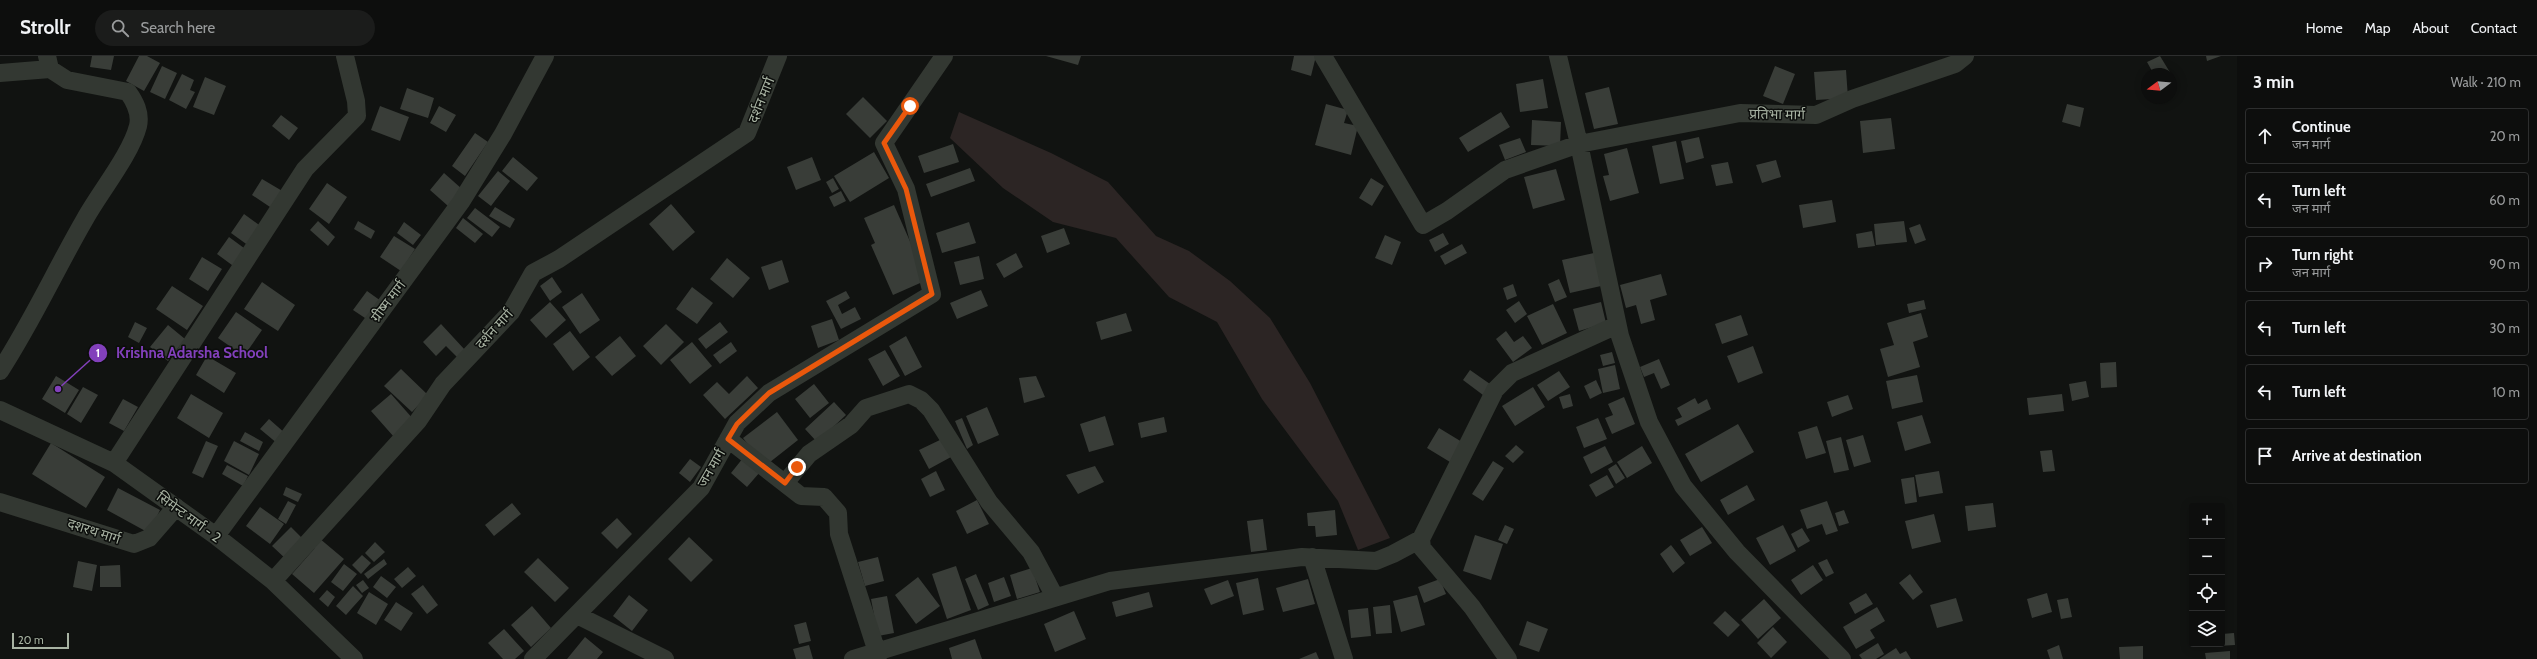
<!DOCTYPE html>
<html lang="en">
<head>
<meta charset="utf-8">
<style>
	body { margin:0; font-family:Cabin,"Noto Sans Devanagari",sans-serif; background:#1b1c1b; color:#f1f3f6 }
	.controls { position:absolute; right:12px; bottom:12px; display:grid; overflow:hidden; border-radius:4px; box-shadow:0 2px 10px #0003 }
	.controls button { width:36px; height:36px; display:grid; place-items:center; padding:0; border:0; border-bottom:1px solid #2d2e2e; background:#0d0e0d; color:#f1f3f6; font:20px sans-serif }
	.compass { position:absolute; left:2141px; top:12px; width:36px; height:36px; border-radius:50%; background:#0d0e0d; box-shadow:0 2px 10px #0003; rotate:254deg }
	.scale { position:absolute; left:12px; bottom:10px; width:57px; box-sizing:border-box; padding-left:4px; border:2px solid #a8b3a3; border-top:0; font-size:11px; line-height:14px; white-space:nowrap; color:#a8b3a3; -webkit-text-stroke:3px #0c0e0c; paint-order:stroke }
	.stop { position:absolute; width:12px; height:12px; margin:-9px; border:3px solid #ea580c; border-radius:50%; background:#fff }
	.stop.end { background:#ea580c; border-color:#fff; box-shadow:0 1px 4px #0008 }
	.list { margin:0; padding:0; list-style:none }
	h2 { display:flex; justify-content:space-between; align-items:center; height:52px; margin:0; padding:0 16px; font-size:17px }
	h2 small { font-size:13px; font-weight:400; color:#9a9c9d }
	.list li { display:grid; grid-template-columns:26px 1fr auto; gap:12px; align-items:center; box-sizing:border-box; height:56px; margin:0 8px 8px; padding:0 8px; border:1px solid #2d2e2e; border-radius:4px }
	.list b { display:block; font-size:15px; white-space:nowrap }
	.list p { margin:0; font-size:13px; white-space:nowrap; color:#9a9c9d }
	.list em { font-size:13px; font-style:normal; color:#9a9c9d }
	.icon { flex:none; width:22px; height:22px; fill:none; stroke:currentColor; stroke-width:2; stroke-linecap:round; stroke-linejoin:round }
	.map { position:relative; flex:none; width:2237px; height:603px; overflow:hidden }
	header { display:flex; align-items:center; gap:24px; box-sizing:border-box; height:56px; padding:0 20px; background:#0d0e0d; border-bottom:1px solid #2d2e2e }
	header strong { font-size:19px }
	nav { display:flex; gap:22px; margin-inline-start:auto; font-size:14px }
	.search { width:280px; height:36px; background:#1b1c1b; display:flex; align-items:center; gap:10px; box-sizing:border-box; padding:0 14px; border-radius:22px; color:#9a9c9d; font-size:15px }
	main { display:flex }
	aside { flex:1; background:#0d0e0d }
	.map>svg:first-child { display:block }
	.green { fill:#2c2524 }
	.building { fill:#393d38 }
	.lines { fill:none; stroke-linecap:round; stroke-linejoin:round }
	.street { stroke:#333832; stroke-width:18 }
	.route { stroke:#ea580c; stroke-width:5 }
	.labels { text-anchor:middle; stroke-width:3; stroke-linejoin:round; paint-order:stroke }
	.street-label { font-size:14px; fill:#a8b3a3; stroke:#0c0e0c }
	.leader { fill:none; stroke:#8240bb; stroke-width:1.5 }
	.callout-dot { fill:#8240bb; stroke:#0c0e0c; stroke-width:1.5 }
	.mark-label { font-size:12px; text-anchor:middle; font-weight:bold; fill:#fff }
	.callout-label { font-size:15px; text-anchor:middle; font-weight:bold; fill:#8240bb; stroke:#0c0e0c; stroke-width:3; stroke-linejoin:round; paint-order:stroke }
</style>
</head>
<body>
<header>
<strong>Strollr</strong>
<div class="search"><svg class="icon" aria-label="search" viewBox="0 0 24 24"><circle cx="10" cy="10" r="6"/><path d="M15 15l6 6"/></svg>Search here</div>
<nav><a>Home</a><a>Map</a><a>About</a><a>Contact</a></nav>
</header>
<main>
<div class="map">
<svg width="2237" height="603" viewBox="0 0 2237 603">
	<rect width="100%" height="100%" fill="#111311"/>
	<path class="green" d="M959,56L1051,97L1108,126L1156,180L1189,195L1230,225L1270,262L1310,327L1390,482L1358,494L1338,445L1262,343L1217,266L1169,241L1116,182L1053,166L1003,132L950,82Z"/>
	<path class="building" d="M92,0H114L111,14L90,11Z
		M139,0H147L160,7L144,35L126,25Z
		M1046,0H1081L1078,9Z
		M1294,0H1316L1311,20L1291,14Z
		M2160,0L2171,18H2147L2152,15L2147,6Z
		M2206,0H2221L2207,5Z
		M162,10L177,17L165,43L150,36Z
		M1775,10L1795,18L1783,48L1763,40Z
		M1846,14L1848,42L1816,44L1814,16Z
		M182,18L194,24L190,34L195,36L186,53L169,44Z
		M205,21L226,30L214,59L193,51Z
		M1543,23L1548,52L1520,56L1516,28Z
		M1609,31L1618,68L1594,73L1585,37Z
		M407,32L434,42L428,62L400,53Z
		M863,41L887,65L870,82L846,58Z
		M1326,48L1348,54L1344,67L1358,70L1351,99L1315,89Z
		M2067,48L2084,52L2080,71L2062,66Z
		M380,50L409,61L400,85L371,74Z
		M439,50L456,59L446,76L430,67Z
		M1501,56L1510,71L1468,96L1459,82Z
		M281,59L298,72L289,84L272,70Z
		M1891,62L1895,93L1863,97L1860,65Z
		M1532,64L1561,66L1560,90L1531,89Z
		M475,77L488,86L465,120L452,110Z
		M1699,81L1704,102L1686,107L1681,85Z
		M1520,82L1526,96L1505,104L1499,89Z
		M1676,85L1684,123L1660,128L1652,90Z
		M953,88L959,106L924,117L918,100Z
		M1627,92L1639,137L1610,145L1603,120L1609,119L1604,98Z
		M874,96L889,122L850,146L834,120Z
		M513,101L538,122L527,135L502,115Z
		M812,101L821,124L796,134L787,111Z
		M1776,104L1781,121L1762,127L1756,109Z
		M1728,106L1733,127L1716,130L1711,109Z
		M970,112L975,125L931,141L926,128Z
		M1556,113L1565,144L1533,153L1524,121Z
		M498,115L510,125L491,150L478,140Z
		M444,117L462,133L448,150L430,134Z
		M833,122L839,133L832,137L826,126Z
		M1371,122L1384,130L1372,150L1359,142Z
		M262,123L284,136L273,153L252,139Z
		M327,127L347,141L329,168L309,153Z
		M841,135L846,145L834,151L829,141Z
		M1832,144L1836,166L1803,172L1799,149Z
		M671,148L695,176L673,195L649,168Z
		M894,149L927,224L893,239L871,189L875,187L864,162Z
		M495,151L515,163L510,172L489,160Z
		M475,152L500,171L492,181L467,162Z
		M244,158L262,171L249,190L231,177Z
		M463,162L483,178L475,187L456,172Z
		M318,165L335,181L328,190L310,174Z
		M358,165L375,175L371,183L354,173Z
		M1904,165L1907,186L1876,189L1874,168Z
		M404,166L421,179L413,189L397,177Z
		M969,166L976,187L942,197L936,177Z
		M1920,168L1926,184L1915,188L1909,172Z
		M1064,172L1070,188L1047,197L1041,180Z
		M1872,175L1875,190L1858,192L1856,178Z
		M1443,177L1449,188L1435,196L1429,184Z
		M1385,179L1401,186L1392,209L1375,202Z
		M394,180L415,193L401,215L380,201Z
		M229,181L248,195L236,212L217,198Z
		M1462,188L1467,197L1445,209L1440,200Z
		M1016,197L1023,211L1004,222L996,208Z
		M1594,197L1601,230L1570,237L1562,204Z
		M979,200L984,223L960,229L954,206Z
		M202,201L222,213L208,235L189,223Z
		M727,202L750,222L733,242L710,223Z
		M782,204L789,226L769,234L761,211Z
		M1661,218L1667,239L1650,244L1655,264L1641,268L1636,249L1626,252L1620,229Z
		M552,221L562,236L550,245L540,230Z
		M1559,223L1567,241L1555,246L1548,228Z
		M262,226L295,249L278,275L244,253Z
		M1513,228L1517,240L1507,244L1503,232Z
		M172,230L203,250L187,274L156,253Z
		M692,231L713,247L697,268L676,253Z
		M981,234L988,250L957,263L950,247Z
		M367,235L381,245L368,264L353,254Z
		M846,235L850,242L838,249L842,258L855,251L861,263L841,273L826,245Z
		M582,237L600,264L580,278L562,251Z
		M1924,244L1926,253L1909,257L1907,248Z
		M1519,245L1527,258L1515,267L1506,254Z
		M550,246L566,264L546,282L530,264Z
		M1601,246L1606,267L1579,275L1573,253Z
		M1553,248L1567,277L1542,289L1527,260Z
		M236,256L262,274L244,300L218,282Z
		M1126,257L1132,275L1101,284L1096,266Z
		M1921,257L1928,281L1913,286L1920,311L1888,321L1880,293L1894,289L1887,267Z
		M1741,259L1748,279L1722,288L1715,268Z
		M832,263L839,284L818,292L811,270Z
		M135,266L147,272L139,287L128,281Z
		M720,266L728,276L706,293L698,283Z
		M441,268L465,294L458,302L446,290L436,300L423,286Z
		M666,268L684,286L661,309L643,290Z
		M168,269L185,283L168,305L150,291Z
		M570,275L590,301L573,315L553,288Z
		M1506,275L1514,286L1523,280L1532,292L1513,306L1496,283Z
		M620,280L636,300L612,320L595,301Z
		M906,280L922,311L905,320L889,290Z
		M692,286L712,310L690,328L670,304Z
		M731,286L737,295L720,308L713,299Z
		M1753,290L1763,317L1738,327L1727,300Z
		M885,294L900,320L883,330L868,303Z
		M1612,296L1615,307L1603,310L1600,299Z
		M207,300L236,317L224,337L196,319Z
		M1659,303L1670,329L1661,333L1654,317L1644,321L1640,311Z
		M2116,306L2117,331L2101,332L2100,307Z
		M1615,309L1620,333L1603,337L1598,313Z
		M401,313L428,339L412,356L384,330Z
		M1470,314L1490,328L1483,339L1463,324Z
		M1559,315L1570,331L1548,345L1537,329Z
		M1917,319L1923,346L1892,353L1886,325Z
		M56,320L79,334L65,357L42,343Z
		M747,320L758,332L725,363L703,339L717,326L729,338Z
		M1036,320L1045,341L1024,347L1019,322Z
		M1596,324L1602,337L1590,343L1584,330Z
		M2086,325L2089,341L2072,345L2069,328Z
		M814,328L829,347L810,362L795,343Z
		M83,331L98,339L81,367L67,358Z
		M1533,331L1545,351L1515,370L1502,350Z
		M191,338L223,357L209,382L177,362Z
		M391,338L414,364L394,381L371,355Z
		M1570,338L1573,350L1563,353L1559,341Z
		M2062,338L2064,355L2029,359L2027,342Z
		M1848,339L1853,353L1832,361L1827,346Z
		M1624,341L1635,368L1612,378L1605,362L1613,359L1608,348Z
		M1695,342L1698,348L1707,343L1711,353L1678,370L1675,364L1682,361L1677,352Z
		M123,343L138,351L124,375L109,367Z
		M834,346L846,359L817,386L805,373Z
		M987,351L999,379L978,388L966,360Z
		M777,356L798,384L765,410L743,382Z
		M1922,359L1931,387L1905,395L1897,366Z
		M1105,360L1114,389L1089,396L1080,368Z
		M1164,361L1167,376L1141,382L1138,367Z
		M962,362L973,389L967,393L955,365Z
		M1598,362L1607,383L1584,392L1576,371Z
		M269,363L286,378L278,388L260,373Z
		M1738,368L1754,396L1701,426L1685,398Z
		M1817,370L1826,397L1806,403L1798,376Z
		M1439,372L1462,386L1450,406L1427,392Z
		M245,376L263,386L259,395L240,385Z
		M1863,379L1871,406L1854,411L1846,384Z
		M1841,381L1849,414L1834,417L1826,385Z
		M942,383L951,401L929,413L919,394Z
		M206,385L218,390L203,422L192,417Z
		M234,385L259,398L249,419L224,405Z
		M51,387L105,421L86,452L32,418Z
		M1516,389L1524,396L1513,407L1505,400Z
		M1605,390L1613,406L1591,418L1583,401Z
		M1642,390L1652,407L1627,422L1617,406Z
		M2052,394L2055,415L2043,416L2040,395Z
		M743,402L760,416L747,431L731,417Z
		M690,403L701,411L690,426L679,417Z
		M1493,405L1504,412L1483,445L1472,438Z
		M1616,408L1625,422L1616,428L1608,413Z
		M227,409L248,420L243,430L222,418Z
		M1095,410L1104,426L1078,438L1066,419Z
		M936,415L945,434L930,441L921,423Z
		M1939,415L1943,437L1919,441L1915,419Z
		M1607,419L1614,431L1596,441L1589,429Z
		M1914,421L1917,446L1905,448L1901,423Z
		M1747,429L1755,444L1728,459L1720,444Z
		M286,431L302,438L298,446L283,439Z
		M118,432L160,454L149,477L107,454Z
		M977,444L989,468L967,478L956,455Z
		M288,445L296,449L286,468L278,463Z
		M1827,445L1838,475L1826,479L1822,468L1807,473L1800,454Z
		M512,447L521,458L494,480L485,469Z
		M1993,447L1996,471L1968,475L1965,450Z
		M260,451L284,468L270,488L246,470Z
		M1335,454L1337,479L1316,481L1315,470H1308L1307,457Z
		M1844,454L1849,467L1839,470L1835,457Z
		M1934,458L1941,486L1912,493L1905,465Z
		M617,462L632,478L617,493L601,477Z
		M1263,463L1267,494L1251,496L1247,465Z
		M1505,469L1514,473L1507,488L1498,484Z
		M1783,469L1796,495L1770,509L1756,482Z
		M291,471L305,485L287,504L272,490Z
		M1702,471L1712,487L1690,500L1680,484Z
		M1802,472L1810,485L1798,492L1791,478Z
		M1475,479L1503,488L1491,524L1463,515Z
		M689,481L713,504L691,526L668,503Z
		M319,482L344,503L314,537L292,518L314,493Z
		M375,486L385,496L374,506L365,497Z
		M1671,489L1685,507L1673,517L1660,498Z
		M362,499L371,507L361,518L352,509Z
		M878,501L884,525L865,530L858,506Z
		M538,502L569,532L555,546L524,516Z
		M384,503L387,508L368,523L364,518Z
		M1827,503L1834,517L1826,521L1818,507Z
		M78,505L97,509L92,535L73,531Z
		M344,508L357,518L343,535L331,526Z
		M120,509L121,531H100V510Z
		M1813,509L1823,524L1801,539L1791,524Z
		M956,510L971,554L947,563L932,518Z
		M408,511L416,520L402,532L394,523Z
		M1032,512L1040,536L1017,543L1010,519Z
		M976,518L989,549L978,554L965,523Z
		M1910,518L1923,536L1913,544L1899,527Z
		M381,520L396,531L387,542L373,531Z
		M918,521L940,550L916,568L895,539Z
		M1004,521L1011,540L994,546L988,527Z
		M1258,522L1264,554L1243,559L1236,527Z
		M1308,523L1315,548L1283,556L1276,532Z
		M1440,523L1446,538L1424,547L1418,531Z
		M363,524L369,532L362,537L356,529Z
		M1228,524L1234,540L1211,549L1204,533Z
		M423,529L438,549L427,558L411,538Z
		M353,530L363,540L353,551L348,546L353,551L346,559L336,550Z
		M327,534L335,541L328,551L319,543Z
		M369,536L388,548L376,569L357,557Z
		M1149,536L1153,551L1116,561L1112,546Z
		M1866,537L1873,548L1855,558L1849,547Z
		M2047,537L2052,556L2032,562L2027,543Z
		M629,539L648,554L632,575L613,560Z
		M1417,539L1425,569L1401,576L1393,545Z
		M887,540L894,577L878,580L871,543Z
		M1956,542L1963,565L1937,572L1930,549Z
		M2068,542L2072,561L2061,563L2057,544Z
		M1764,543L1781,562L1758,583L1741,564Z
		M396,546L413,557L401,575L384,564Z
		M1390,549L1392,577L1376,578L1373,551Z
		M532,550L551,572L531,591L511,569Z
		M1877,551L1885,565L1870,574L1875,582L1856,593L1843,571Z
		M1368,552L1371,580L1351,582L1348,554Z
		M1074,555L1086,583L1055,596L1044,568Z
		M1725,555L1740,569L1728,581L1713,567Z
		M1527,565L1548,573L1539,596L1519,589Z
		M806,566L811,585L799,588L794,569Z
		M1773,571L1787,586L1771,602L1757,587Z
		M504,573L524,595L515,603H503L488,587Z
		M2234,577L2235,589L2218,590V588H2222V578Z
		M585,581L603,596L597,603H567Z
		M975,583L982,603H952L949,592Z
		M1878,587L1884,598L1876,603H1862L1859,599Z
		M809,589L813,603H796L793,593Z
		M2059,589L2063,603H2050L2047,594Z
		M2143,590V603H2120L2119,591Z
		M1896,592L1900,598L1906,595L1911,603H1879Z
		M2230,595V603H2206L2205,597Z
		M1316,596L1319,603H1299Z"/>
	<g class="lines">
		<path class="street" d="M1323,0L1423,169L1447,155L1505,114L1579,88L1740,57L1816,59L1852,43L1955,8L1965,0
			M1558,0L1579,88L1620,280L1649,366L1683,430L1737,496L1842,603
			M0,17L50,13
			M0,315C32,266 56,213 85,163C100,136 131,98 138,70C141,57 135,46 128,36L67,24L50,13L47,0
			M0,354L114,407L216,480L273,525L354,603
			M728,383L801,440L824,441L838,457L839,478L877,596L878,603
			M114,407L305,113L357,60L356,45L345,0
			M785,427L809,398L851,369L866,352L909,338L921,344L931,354L989,446L1031,496L1055,541
			M0,446L134,488L149,482L176,451
			M216,480L461,146L503,78L545,0
			M1421,483L1422,492L1472,551L1508,603
			M1312,501L1344,603
			M273,525L418,365L443,328L511,256L533,217L559,203L747,77L778,0
			M577,559L665,603
			M533,603L701,432L737,367L769,337L932,238L906,133L884,87L944,0
			M853,603L1110,525L1302,501L1376,505L1393,498L1421,483L1495,334L1512,317L1617,269"/>
	</g>
	<g class="lines">
		<path class="route" d="M797,411L785,427L728,383L737,368L769,337L932,238L906,133L884,87L910,50"/>
	</g>
	<g class="labels">
		<g class="street-label">
			<text transform="translate(761 44) rotate(-68)" y="5">दर्शन मार्ग</text>
			<text transform="translate(1777 58) rotate(1)" y="5">प्रतिभा मार्ग</text>
			<text transform="translate(388 245) rotate(-53)" y="5">ग्रीष्म मार्ग</text>
			<text transform="translate(494 273) rotate(-48)" y="5">दर्शन मार्ग</text>
			<text transform="translate(711 412) rotate(-60)" y="5">जन मार्ग</text>
			<text transform="translate(189 461) rotate(36)" y="5">सिमेन्ट मार्ग - 2</text>
			<text transform="translate(94 475) rotate(18)" y="5">दशरथ मार्ग</text>
		</g>
	</g>
	<path class="leader" d="M58 333L98 297"/>
	<g class="callout-dot">
		<circle cx="58" cy="333" r="4"/>
		<circle cx="98" cy="297" r="10"/>
	</g>
	<g class="mark-label">
		<text x="98" y="301">1</text>
	</g>
	<g class="callout-label">
		<text x="192" y="302">Krishna Adarsha School</text>
	</g>
</svg>
<div class="controls">
<button>+</button>
<button>−</button>
<button><svg class="icon" aria-label="locate" viewBox="0 0 24 24"><circle cx="12" cy="12" r="6"/><path d="M12 2v4M12 18v4M2 12h4M18 12h4"/></svg></button>
<button><svg class="icon" aria-label="layers" viewBox="0 0 24 24"><path d="M12 4l9 5-9 5-9-5zM3 14l9 5 9-5"/></svg></button>
</div>
<svg class="compass" viewBox="-18 -18 36 36"><path d="M0-13l5 13h-10z" fill="#e53935"/><path d="M0 13l5-13h-10z" fill="#9a9c9d"/></svg>
<div class="scale">20 m</div>
<div class="stop" style="left:910px;top:50px"></div>
<div class="stop end" style="left:797px;top:411px"></div>
</div>
<aside>
<h2>3 min<small>Walk · 210 m</small></h2>
<ul class="list">
<li><svg class="icon" aria-label="ahead" viewBox="0 0 24 24"><path d="M12 20V5M6 11l6-6 6 6"/></svg><div><b>Continue</b><p>जन मार्ग</p></div><em>20 m</em></li>
<li><svg class="icon" aria-label="left" viewBox="0 0 24 24"><path d="M17 20v-9H6M10 6l-5 5 5 5"/></svg><div><b>Turn left</b><p>जन मार्ग</p></div><em>60 m</em></li>
<li><svg class="icon" aria-label="right" viewBox="0 0 24 24"><path d="M7 20v-9h11M14 6l5 5-5 5"/></svg><div><b>Turn right</b><p>जन मार्ग</p></div><em>90 m</em></li>
<li><svg class="icon" aria-label="left" viewBox="0 0 24 24"><path d="M17 20v-9H6M10 6l-5 5 5 5"/></svg><div><b>Turn left</b></div><em>30 m</em></li>
<li><svg class="icon" aria-label="left" viewBox="0 0 24 24"><path d="M17 20v-9H6M10 6l-5 5 5 5"/></svg><div><b>Turn left</b></div><em>10 m</em></li>
<li><svg class="icon" aria-label="arrive" viewBox="0 0 24 24"><path d="M6 21V4h12l-3 4 3 4H6"/></svg><div><b>Arrive at destination</b></div></li>
</ul>
</aside>
</main>
</body>
</html>
